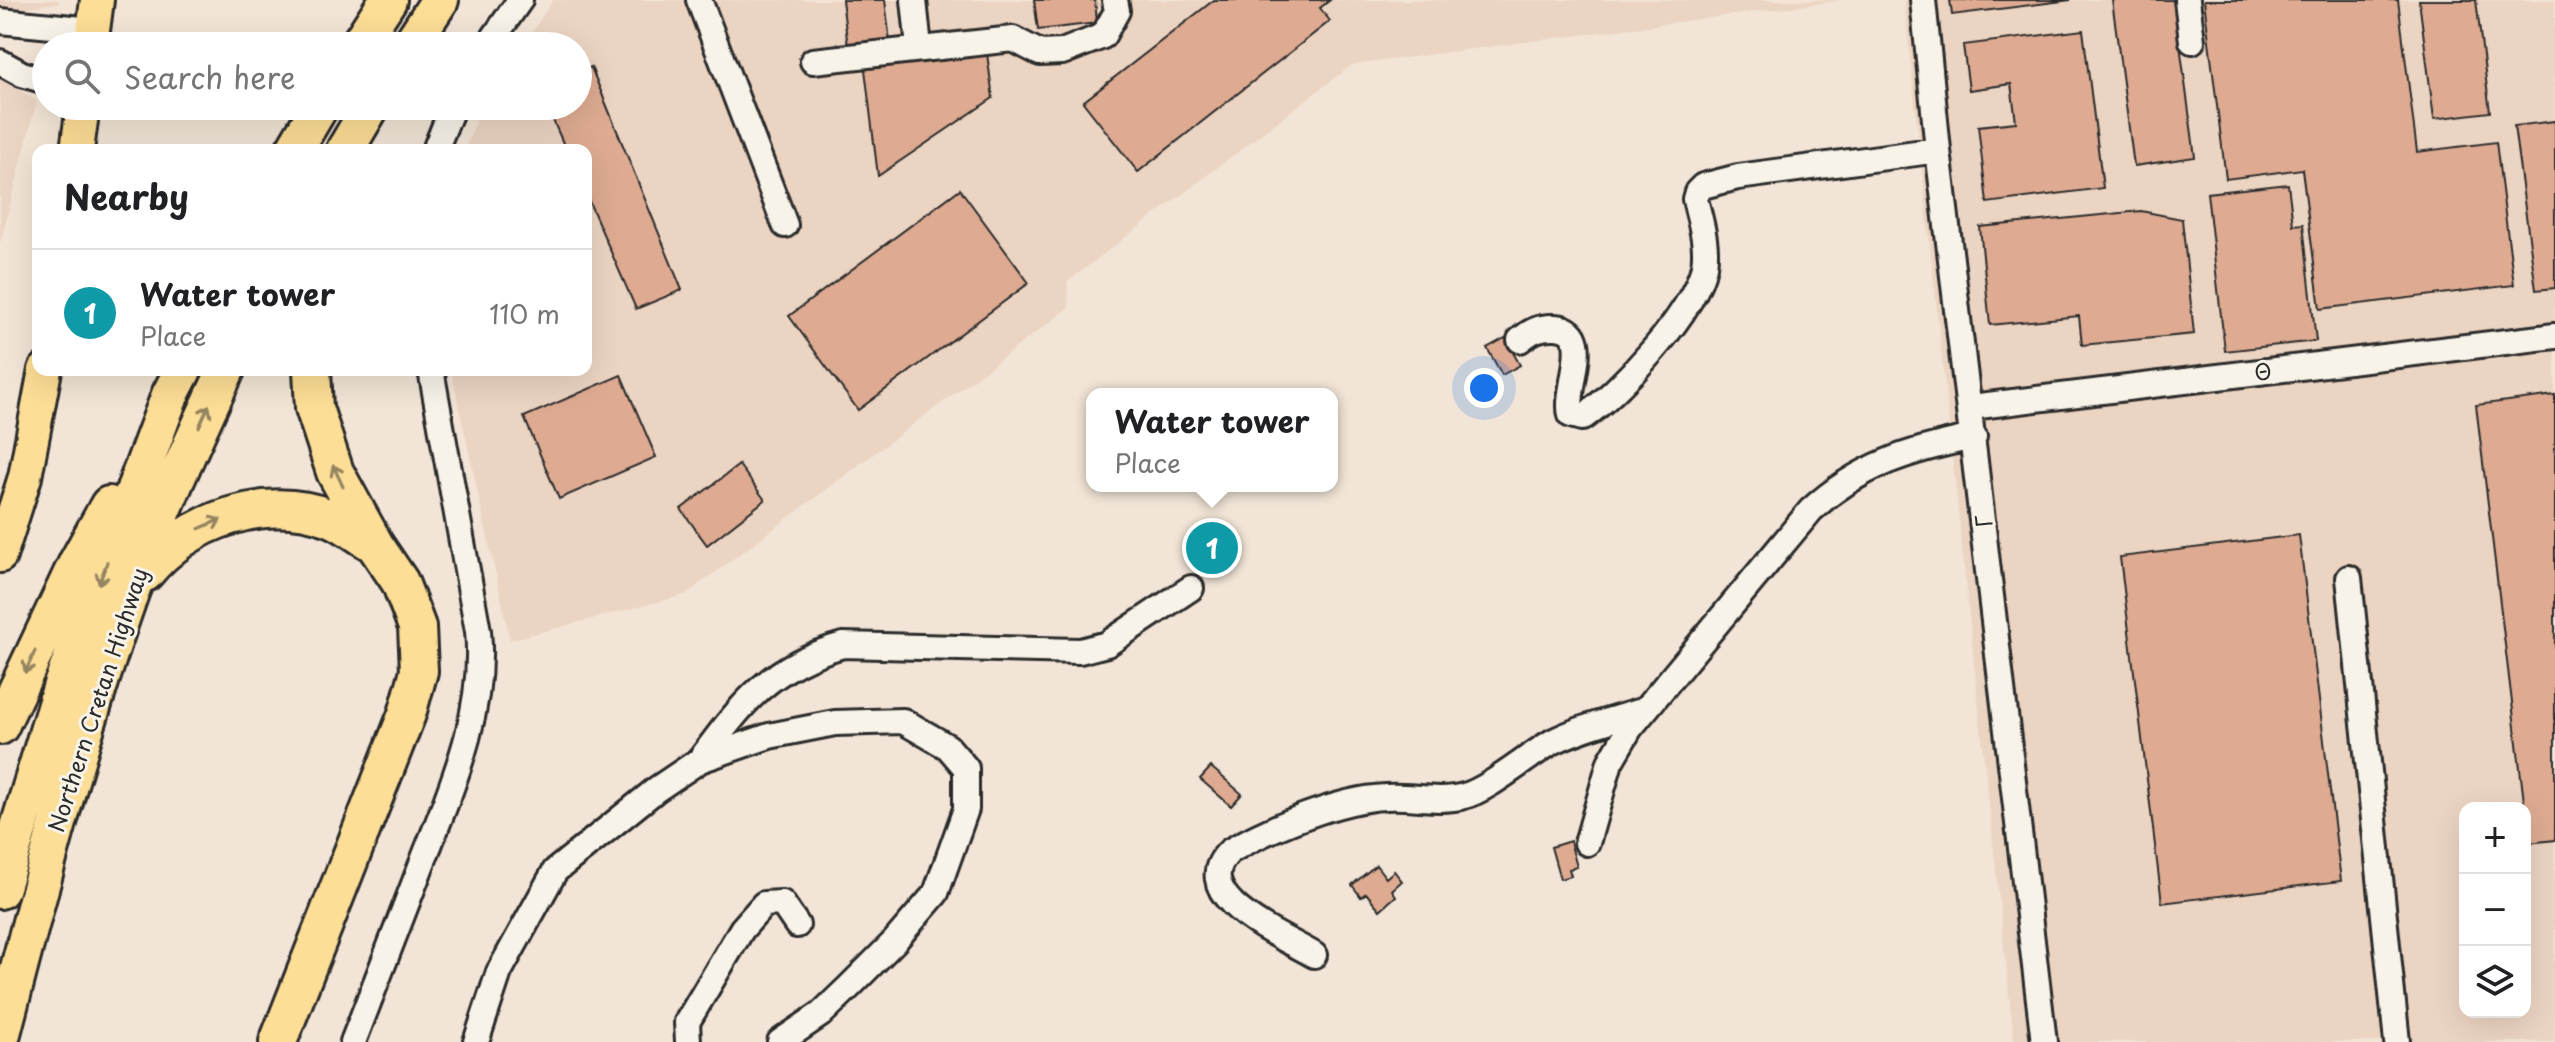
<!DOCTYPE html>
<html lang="en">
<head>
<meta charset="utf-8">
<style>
	body { margin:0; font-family:"Playpen Sans",sans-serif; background:#f2f2f2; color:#202124 }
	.controls { position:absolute; right:24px; bottom:24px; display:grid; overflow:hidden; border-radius:16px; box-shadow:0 8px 32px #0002 }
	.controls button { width:72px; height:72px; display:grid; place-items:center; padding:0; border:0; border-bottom:2px solid #e0e0e0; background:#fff; color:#202124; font:40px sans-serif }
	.you { position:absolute; left:1484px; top:388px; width:28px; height:28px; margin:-20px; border:6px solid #fff; border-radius:50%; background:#1a73e8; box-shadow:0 0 0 12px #1a73e833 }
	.badge { display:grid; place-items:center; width:52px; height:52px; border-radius:50%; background:#d1495b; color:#fff; font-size:26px; font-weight:700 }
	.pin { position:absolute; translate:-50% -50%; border:4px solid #fff; box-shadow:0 2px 8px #0006 }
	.popup { position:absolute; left:1086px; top:388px; width:252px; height:104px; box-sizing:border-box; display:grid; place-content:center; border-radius:16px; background:#fff; filter:drop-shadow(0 2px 6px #0005); font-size:26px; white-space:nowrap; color:#757577 }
	.popup b { font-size:30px; color:#202124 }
	.popup::after { content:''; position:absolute; left:50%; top:100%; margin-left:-16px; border:16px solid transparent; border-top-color:#fff }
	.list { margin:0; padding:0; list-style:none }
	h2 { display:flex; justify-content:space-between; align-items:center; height:104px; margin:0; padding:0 32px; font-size:34px }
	h2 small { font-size:26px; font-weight:400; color:#757577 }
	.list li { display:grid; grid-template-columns:52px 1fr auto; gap:24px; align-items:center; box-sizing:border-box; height:128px; padding:0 32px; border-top:2px solid #e0e0e0 }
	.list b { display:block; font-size:30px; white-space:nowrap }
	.list p { margin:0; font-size:26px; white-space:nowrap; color:#757577 }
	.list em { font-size:26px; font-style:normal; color:#757577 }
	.icon { flex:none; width:44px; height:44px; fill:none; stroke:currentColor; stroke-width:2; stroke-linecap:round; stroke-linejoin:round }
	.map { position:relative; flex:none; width:2555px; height:1042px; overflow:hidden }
	.search { position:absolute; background:#fff; box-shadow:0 8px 32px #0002; left:32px; top:32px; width:560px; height:88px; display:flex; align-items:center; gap:20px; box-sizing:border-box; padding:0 28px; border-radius:44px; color:#757577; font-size:30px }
	.panel { position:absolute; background:#fff; box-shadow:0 8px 32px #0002; left:32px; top:144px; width:560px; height:232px; border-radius:16px }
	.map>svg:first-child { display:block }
	.built { fill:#ecd4c2; fill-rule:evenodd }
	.building { fill:#deab92; stroke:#2b2b2b; stroke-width:2 }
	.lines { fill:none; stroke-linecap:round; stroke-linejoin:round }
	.minor-casing { stroke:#2b2b2b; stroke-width:30 }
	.major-casing { stroke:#2b2b2b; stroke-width:38 }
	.highway-casing { stroke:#2b2b2b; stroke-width:42 }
	.minor { stroke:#f7f3e8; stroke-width:24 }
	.major { stroke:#fdde96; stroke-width:32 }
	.highway { stroke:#fdde96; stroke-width:36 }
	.oneway { stroke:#948460 }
	.labels { text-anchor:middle; stroke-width:6; stroke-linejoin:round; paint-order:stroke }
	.street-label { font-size:22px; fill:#2b2b2b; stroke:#f7f3e8 }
</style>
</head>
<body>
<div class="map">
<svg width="2555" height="1042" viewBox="0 0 2555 1042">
	<rect width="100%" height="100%" fill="#f2e5d7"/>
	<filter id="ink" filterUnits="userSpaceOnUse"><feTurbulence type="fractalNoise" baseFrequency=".0125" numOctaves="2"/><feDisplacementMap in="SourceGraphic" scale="16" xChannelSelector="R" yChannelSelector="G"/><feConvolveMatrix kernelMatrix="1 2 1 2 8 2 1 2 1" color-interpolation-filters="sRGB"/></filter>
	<g filter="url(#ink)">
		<path class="built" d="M0,0H59V3L2,11L0,15Z
			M553,0H1845L1352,65L1067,282L1069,308L685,595L510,640L451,370H586V150H465L482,106H578V46H523Z
			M1904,0H2555V1042H2014ZM2465,808H2525V1012H2465Z
			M0,79L37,101L0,244Z"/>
		<path class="building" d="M842,0H885L890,41L848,47Z
			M1034,0H1095L1097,23L1038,30Z
			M1214,0H1330L1320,8L1330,21L1138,172L1083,102Z
			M1950,0H2071L1952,15Z
			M2112,0H2174L2195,157L2134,166Z
			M2204,0H2398L2417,152L2496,142L2514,285L2320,309L2302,169L2226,179Z
			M2419,0H2476L2490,112L2434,119Z
			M2083,30L2103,188L1987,203L1978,126L2016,122L2011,84L1969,90L1963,45Z
			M986,46L993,98L878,176L864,61Z
			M591,67L682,290L636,309L586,195V150H566L549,111L553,106H578V74Z
			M2555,121V288L2536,290L2514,126Z
			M2288,184L2293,225L2303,224L2316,341L2225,351L2207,193Z
			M960,189L1029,283L858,410L789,316Z
			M2141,211L2182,219L2194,334L2082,345L2079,316L1990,325L1980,227Z
			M1505,338L1520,365L1502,375L1487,348Z
			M621,375L656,457L559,499L524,417Z
			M2555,395V840L2529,843L2476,405Z
			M739,465L765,500L707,545L681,509Z
			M1214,522L1238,555L1211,574L1187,541Z
			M2299,535L2341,881L2162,903L2120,557Z
			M1211,767L1242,794L1231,806L1200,779Z
			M1570,841L1577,867L1569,869L1571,876L1560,879L1551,847Z
			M1376,865L1386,878L1394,871L1402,881L1392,890L1396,896L1380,910L1366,893L1361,897L1352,885Z"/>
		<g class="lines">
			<g class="minor-casing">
				<path id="minor" d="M699,0L785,225
					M914,0L919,48
					M1923,0L1938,150L2044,1042
					M2187,0L2192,41
					M0,21L93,30
					M488,46L520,0
					M813,61L1013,39L1040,53L1062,52L1103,36L1117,11L1115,0
					M0,62L22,74L46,81
					M435,150L453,106
					M1520,340C1531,331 1540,326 1555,327C1597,329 1564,388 1571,415L1582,418C1619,393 1696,310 1704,266C1708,244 1700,220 1695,199L1697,192L1703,186L1738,177L1938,150
					M1971,407L2555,336
					M2349,578L2397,1042
					M700,760C742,703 771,665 843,645L1080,651L1107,644L1191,588
					M1587,843L1610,762L1630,728L1811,510C1860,465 1910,450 1974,437
					M1314,955C1283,936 1183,896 1230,851C1269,828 1340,799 1385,797C1411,795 1439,803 1464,796C1488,790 1528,756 1552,742C1582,727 1613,720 1644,710
					M353,1042C376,983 398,924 421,866C450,791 486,713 478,631L431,370
					M476,1042L499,972L555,871L657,789L700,760L769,736L835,723L903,721L948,747L966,768V809L936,893L894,942L848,988L821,1014L780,1042
					M688,1042L687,1022L742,929L764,904L782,903L797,925"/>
			</g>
			<g class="major-casing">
				<path id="major" d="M91,46L97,0
					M77,150L83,106
					M0,556L25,477L45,370"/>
			</g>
			<g class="highway-casing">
				<path id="highway" d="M358,46L388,0
					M410,46L440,0
					M294,150L320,106
					M345,150L371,106
					M145,573C189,520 264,493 331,518C346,524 360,536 374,544
					M0,726L77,563L109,505
					M0,890L62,685L170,395L183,370
					M0,1041C39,890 78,739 130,593C158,517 192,443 226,370
					M278,1042L407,714L419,671L417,627L400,582L375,545L335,472L314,408L312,370"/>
			</g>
			<use href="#minor" class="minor"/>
			<use href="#major" class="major"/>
			<use href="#highway" class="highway"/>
		</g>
		<defs><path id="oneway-shaft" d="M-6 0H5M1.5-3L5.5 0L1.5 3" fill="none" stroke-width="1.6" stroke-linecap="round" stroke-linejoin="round" transform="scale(2)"/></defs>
		<g class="oneway">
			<use href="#oneway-shaft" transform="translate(204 416) rotate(-65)"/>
			<use href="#oneway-shaft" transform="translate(338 476) rotate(-115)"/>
			<use href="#oneway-shaft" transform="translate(210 524) rotate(-23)"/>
			<use href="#oneway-shaft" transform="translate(103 573) rotate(110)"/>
			<use href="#oneway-shaft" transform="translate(30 662) rotate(115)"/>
		</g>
	</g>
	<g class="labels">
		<g class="street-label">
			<text transform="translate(2263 372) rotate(-7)" y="8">Θ</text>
			<text transform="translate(1984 521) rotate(-97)" y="8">Γ</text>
			<text transform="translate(98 700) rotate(-72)" y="8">Northern Cretan Highway</text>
		</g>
	</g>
</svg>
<div class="controls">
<button>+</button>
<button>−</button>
<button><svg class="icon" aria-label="layers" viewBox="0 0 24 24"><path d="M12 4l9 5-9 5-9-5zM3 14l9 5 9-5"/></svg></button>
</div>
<div class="you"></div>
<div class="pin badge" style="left:1212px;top:548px;background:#0f9aa8">1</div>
<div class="popup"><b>Water tower</b>Place</div>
<div class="search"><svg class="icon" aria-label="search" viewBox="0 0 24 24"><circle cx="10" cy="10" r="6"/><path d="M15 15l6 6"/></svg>Search here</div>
<section class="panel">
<h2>Nearby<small></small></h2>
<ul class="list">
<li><span class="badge" style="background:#0f9aa8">1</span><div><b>Water tower</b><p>Place</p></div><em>110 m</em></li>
</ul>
</section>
</div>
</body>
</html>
